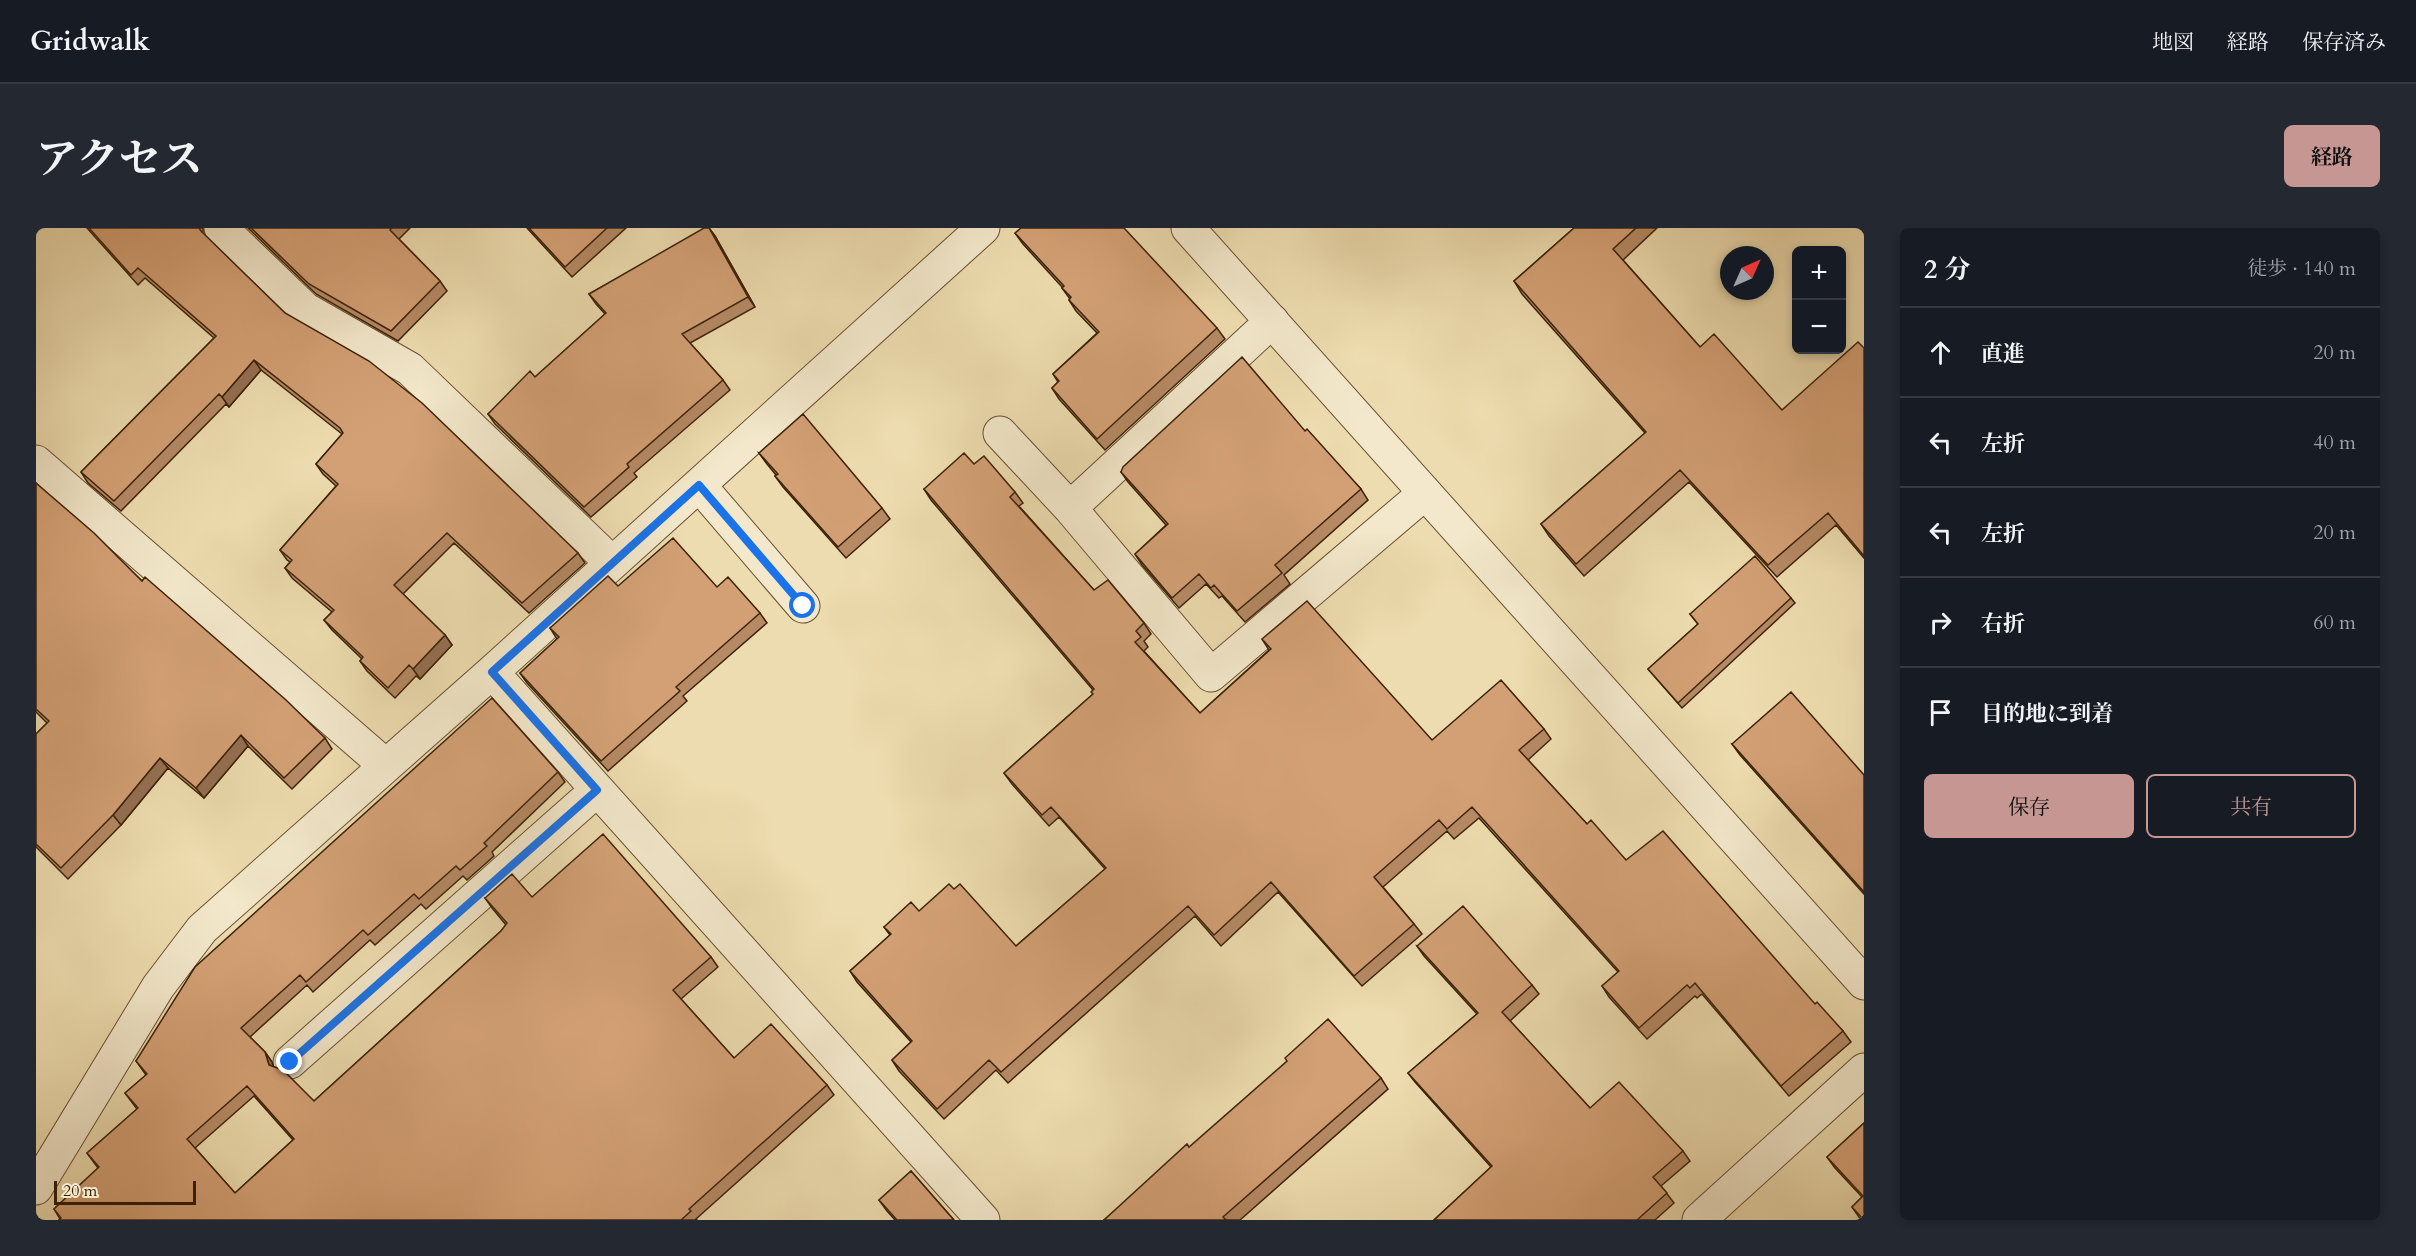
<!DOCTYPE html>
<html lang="ja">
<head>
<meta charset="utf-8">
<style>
	body { margin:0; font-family:Cardo,"Noto Serif JP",serif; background:#242831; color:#f1f3f6 }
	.controls { position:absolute; right:18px; top:18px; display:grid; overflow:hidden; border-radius:9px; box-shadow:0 3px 9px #0003 }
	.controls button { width:54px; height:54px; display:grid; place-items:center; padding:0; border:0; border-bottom:2px solid #363941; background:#171b24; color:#f1f3f6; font:30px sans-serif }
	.compass { position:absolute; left:1684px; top:18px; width:54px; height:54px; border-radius:50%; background:#171b24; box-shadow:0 3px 9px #0003; rotate:45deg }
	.scale { position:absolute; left:18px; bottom:15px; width:142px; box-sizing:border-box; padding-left:6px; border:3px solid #3d2208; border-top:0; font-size:16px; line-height:21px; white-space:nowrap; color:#3d2208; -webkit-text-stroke:4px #f3e8cb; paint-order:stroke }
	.stop { position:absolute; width:18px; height:18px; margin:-14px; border:4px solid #1a73e8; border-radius:50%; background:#fff }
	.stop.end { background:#1a73e8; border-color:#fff; box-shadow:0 2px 6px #0008 }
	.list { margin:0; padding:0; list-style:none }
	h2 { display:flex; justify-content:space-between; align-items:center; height:78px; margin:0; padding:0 24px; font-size:26px }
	h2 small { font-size:20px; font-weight:400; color:#9ea1a6 }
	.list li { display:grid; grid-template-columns:39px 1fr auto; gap:18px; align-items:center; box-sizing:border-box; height:90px; padding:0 24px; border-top:2px solid #363941 }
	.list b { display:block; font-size:22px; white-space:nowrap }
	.list em { font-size:20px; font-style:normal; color:#9ea1a6 }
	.actions { display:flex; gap:12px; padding:18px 24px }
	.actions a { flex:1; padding:14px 0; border:2px solid #c59692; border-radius:9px; text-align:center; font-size:21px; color:#c59692 }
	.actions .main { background:#c59692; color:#111 }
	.icon { flex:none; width:33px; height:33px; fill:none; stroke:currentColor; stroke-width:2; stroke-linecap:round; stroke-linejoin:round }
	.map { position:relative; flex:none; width:1828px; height:992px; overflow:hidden; border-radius:9px }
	header { display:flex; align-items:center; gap:36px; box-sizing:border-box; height:84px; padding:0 30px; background:#171b24; border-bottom:2px solid #363941 }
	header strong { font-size:28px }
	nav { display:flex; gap:33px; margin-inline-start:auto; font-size:21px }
	.intro { display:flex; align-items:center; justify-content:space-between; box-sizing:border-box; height:144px; padding:0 36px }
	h1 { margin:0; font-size:42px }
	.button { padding:15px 27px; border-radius:9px; background:#c59692; color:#111; font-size:21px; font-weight:700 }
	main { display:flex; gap:36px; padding:0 36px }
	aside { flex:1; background:#171b24; border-radius:9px; box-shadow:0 3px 9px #0003 }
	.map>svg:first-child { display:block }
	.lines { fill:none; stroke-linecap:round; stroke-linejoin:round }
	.minor-casing { stroke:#695032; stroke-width:35 }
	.tertiary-casing { stroke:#695032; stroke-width:35 }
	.minor { stroke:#f3e8cb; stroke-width:33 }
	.tertiary { stroke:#f3e8cb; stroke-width:33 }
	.wall { fill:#b58a65; stroke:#3d2208; stroke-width:1.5; fill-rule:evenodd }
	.shaded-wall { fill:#947052; stroke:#3d2208; stroke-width:1.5 }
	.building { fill:#d3a075; stroke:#3d2208; stroke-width:1.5; fill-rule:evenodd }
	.route { stroke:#1a73e8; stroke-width:8 }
</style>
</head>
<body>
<header>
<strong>Gridwalk</strong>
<nav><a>地図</a><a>経路</a><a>保存済み</a></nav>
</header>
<div class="intro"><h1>アクセス</h1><a class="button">経路</a></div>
<main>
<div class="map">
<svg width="1828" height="992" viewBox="0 0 1828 992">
	<rect width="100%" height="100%" fill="#eddcaf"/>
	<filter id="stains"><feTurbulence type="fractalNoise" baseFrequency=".00333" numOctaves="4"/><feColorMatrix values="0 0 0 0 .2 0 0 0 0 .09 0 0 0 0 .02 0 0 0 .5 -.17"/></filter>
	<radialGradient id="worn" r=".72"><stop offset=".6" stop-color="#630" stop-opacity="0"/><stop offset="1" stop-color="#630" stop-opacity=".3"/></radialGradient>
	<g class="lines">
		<g class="minor-casing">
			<path id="minor" d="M185,0L269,81L374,141L576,335
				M964,205L1034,280L1175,447L1389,265
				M0,234L350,538
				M663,257L767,378
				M1034,280L1236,93
				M456,444L947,992
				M254,834L561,562
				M0,960L122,759L166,701L456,444L947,0
				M1663,992L1828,842"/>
		</g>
		<g class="tertiary-casing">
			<path id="tertiary" d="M1152,0L1828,755"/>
		</g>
		<use href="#minor" class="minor"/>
		<use href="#tertiary" class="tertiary"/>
	</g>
	<path class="wall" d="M51,0H167V6L249,85L542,325L549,335L493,385L418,315L367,366L409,407L416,417L384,451L380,448L359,470L331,443L324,433L326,431L296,402L288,392L296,384L256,350L249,340L254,334L251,332L244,322L300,258L287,246L280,236L306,206L225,142L193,179L190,176L85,283L52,255L45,244L178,110L109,50L102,57Z
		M212,0H374L363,11L404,53L411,63L362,113L280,66Z
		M491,0H590L536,49Z
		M673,0L679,8L719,79L654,115L687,152L694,162L598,245L601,249L555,289L459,196L452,186L499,149L569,86L560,76L553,66Z
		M1538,0H1621L1587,32L1664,119L1746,182L1828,120V330L1800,297L1741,349L1653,254L1548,348L1513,308L1505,296L1609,205L1486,66L1478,53Z
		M979,5L1181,100L1189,111L1069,222L1023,171L1016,160L1022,154L1017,146L1061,105L1040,83L1033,72L1034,71L1026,60V59L987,16Z
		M1269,203L1325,261L1332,272L1248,347L1254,356L1209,394L1186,368L1183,370L1170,356L1143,380L1106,337L1099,326L1130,297L1092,254L1085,244Z
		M723,225L846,280L854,291L810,330L747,259L739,248L740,247L731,236Z
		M938,236L979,264L987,275L983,278L1058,362L1108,395L1115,406L1108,413L1112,419L1108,423L1164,485L1233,422L1226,411L1396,512L1508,501L1515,511L1492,532L1551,596L1590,632L1779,776L1807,803L1815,814L1753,868L1666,766L1661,770L1659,768L1611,811L1573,769L1566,758L1582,744L1443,590L1418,611L1411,603L1347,659L1378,696L1386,706L1326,758L1242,664L1185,718L1159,688L972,855L960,842L908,891L863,843L856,832L875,814L821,754L814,743L854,707L848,699L883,683L980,718L1069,641L1023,589L1013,598L976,556L968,545L1057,466V462L895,272L888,261Z
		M0,255L106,353L289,510L296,521L256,561L212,518L168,570L132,540L85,597L32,651L0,619V506L11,495L0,484Z
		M582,358L681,359L724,385L731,395L647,468L651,473L572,543L491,455L484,445L521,411L514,400Z
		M1755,370L1759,375L1646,480L1612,441L1662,396L1654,386Z
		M1696,516L1828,547V666L1704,527Z
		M522,544L529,554L456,624L458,628L431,652L427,648L390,681L385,676L339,717L334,712L277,764L271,757L214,809L229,824L236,834L237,838L278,873L465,703L470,697L456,680L449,670L496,669L675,729L682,739L645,771L698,830L791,857L798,867L660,991L661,992H23L24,991L18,981L62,940L51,925L101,881L89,865L110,847L100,833ZM218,868L257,912L199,965L159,920Z
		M1381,718L1496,757L1503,766L1474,793L1554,880L1647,923L1654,933L1625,958L1638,975L1619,992H1398L1455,939L1379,854L1372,845L1441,786L1388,728Z
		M1345,850L1352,861L1204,992H1068L1153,919Z
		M1828,895V992H1825L1816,979L1826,969L1799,940L1791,929Z
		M875,943L918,992H859L851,983L843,972Z"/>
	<path class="shaded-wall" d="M673,0L679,8L719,79L712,69Z
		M218,132L225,142L193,179L186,169Z
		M409,407L416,417L384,451L377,441Z
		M205,507L212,518L168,570L160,560Z
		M124,530L132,540L85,597L77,587Z
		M229,824L236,834L240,847L233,837Z"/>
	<path class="building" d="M53,0H163L165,3L249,85L333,133L386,175L542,325L486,375L411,305L358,357L409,407L377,441L373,437L352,460L324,433L327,429L288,392L298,382L249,340L256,332L244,322L302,256L280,236L307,205L304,200L218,132L186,169L183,166L78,273L45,244L180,108L102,40L95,47Z
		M215,0H356L354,2L404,53L355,103L273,56Z
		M493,0H571L529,39Z
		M668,0H673L712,69L646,106L687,152L591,236L593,239L548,279L452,186L494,143L499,149L570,85L553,66Z
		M985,0H1088L1181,100L1061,211L1016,160L1023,153L1017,146L1063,104L1033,72L1035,69L1026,60L1028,58L979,5Z
		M1538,0H1600L1577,21L1664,119L1678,106L1746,182L1822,114L1828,120V328L1792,285L1732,337L1644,242L1540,336L1505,296L1610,204L1478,53Z
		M1206,129L1269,203L1271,201L1325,261L1239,337L1246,345L1201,383L1178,357L1175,360L1163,346L1136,370L1099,326L1132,296L1085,244L1087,239Z
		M767,186L846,280L802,319L739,248L742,246L723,225Z
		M928,225L938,236L948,228L979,264L974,269L1058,362L1072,352L1108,395L1100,403L1105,409L1099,414L1164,485L1235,421L1226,411L1271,373L1396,512L1465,452L1508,501L1483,522L1551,596L1555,592L1590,632L1627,603L1779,776L1781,774L1807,803L1745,858L1659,755L1654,760L1651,757L1603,800L1566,758L1583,743L1436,579L1411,601L1403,592L1338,649L1378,696L1318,748L1235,654L1178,707L1152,678L965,844L953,832L901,881L856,832L876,813L814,743L855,706L848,699L875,674L883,683L913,656L918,661L924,656L980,718L1070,640L1015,579L1006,587L968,545L1057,466L1055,464L1058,461L888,261Z
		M0,255L58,305L106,353L109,349L250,472L289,510L248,550L205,507L160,560L124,530L77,587L25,640L0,616V506L13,493L0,481Z
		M637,310L681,359L692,349L724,385L640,459L644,463L565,533L484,445L523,409L514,400L572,348L582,358Z
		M1719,328L1755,370L1642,475L1612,441L1662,396L1654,386Z
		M1755,464L1828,547V664L1696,516Z
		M456,470L522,544L448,615L451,618L424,642L420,638L383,671L378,666L332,707L327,702L270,754L264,747L205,800L229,824L233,837L247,842L278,873L465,703L471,695L449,670L476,646L496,669L567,606L675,729L637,762L698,830L735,796L791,857L653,981L655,983L645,992H23L25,990L18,981L63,939L51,925L102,880L89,865L111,846L100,833L159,739ZM211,858L258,911L199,965L151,911Z
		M1427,678L1496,757L1466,784L1554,880L1583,854L1647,923L1617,949L1631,965L1601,992H1398L1456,938L1372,845L1442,785L1381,718Z
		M1292,791L1345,850L1187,989L1190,992H1068L1151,916L1153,919L1251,833L1249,830Z
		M1828,895V992L1816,979L1827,968L1791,929Z
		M875,943L917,991L916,992H861L843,972Z"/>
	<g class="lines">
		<path class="route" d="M254,834L561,562L456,444L663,257L767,378"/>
	</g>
	<rect width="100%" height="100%" filter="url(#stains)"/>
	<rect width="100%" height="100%" fill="url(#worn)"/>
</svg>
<div class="controls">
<button>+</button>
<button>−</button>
</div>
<svg class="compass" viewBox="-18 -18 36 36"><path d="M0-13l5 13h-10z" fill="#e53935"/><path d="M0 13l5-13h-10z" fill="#9ea1a6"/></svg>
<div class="scale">20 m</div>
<div class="stop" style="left:767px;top:378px"></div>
<div class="stop end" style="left:254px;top:834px"></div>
</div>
<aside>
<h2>2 分<small>徒歩 · 140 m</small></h2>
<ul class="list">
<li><svg class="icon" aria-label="ahead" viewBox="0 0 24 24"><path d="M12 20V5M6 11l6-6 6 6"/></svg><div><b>直進</b></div><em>20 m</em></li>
<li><svg class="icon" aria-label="left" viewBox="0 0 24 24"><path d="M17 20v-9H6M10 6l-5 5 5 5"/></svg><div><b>左折</b></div><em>40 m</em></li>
<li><svg class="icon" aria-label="left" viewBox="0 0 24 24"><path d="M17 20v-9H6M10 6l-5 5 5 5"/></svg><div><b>左折</b></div><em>20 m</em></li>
<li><svg class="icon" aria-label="right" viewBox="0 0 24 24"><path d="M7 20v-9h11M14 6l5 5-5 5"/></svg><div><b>右折</b></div><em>60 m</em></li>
<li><svg class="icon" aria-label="arrive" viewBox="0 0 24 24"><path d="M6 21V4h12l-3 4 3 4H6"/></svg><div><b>目的地に到着</b></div></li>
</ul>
<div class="actions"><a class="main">保存</a><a>共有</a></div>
</aside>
</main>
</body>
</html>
